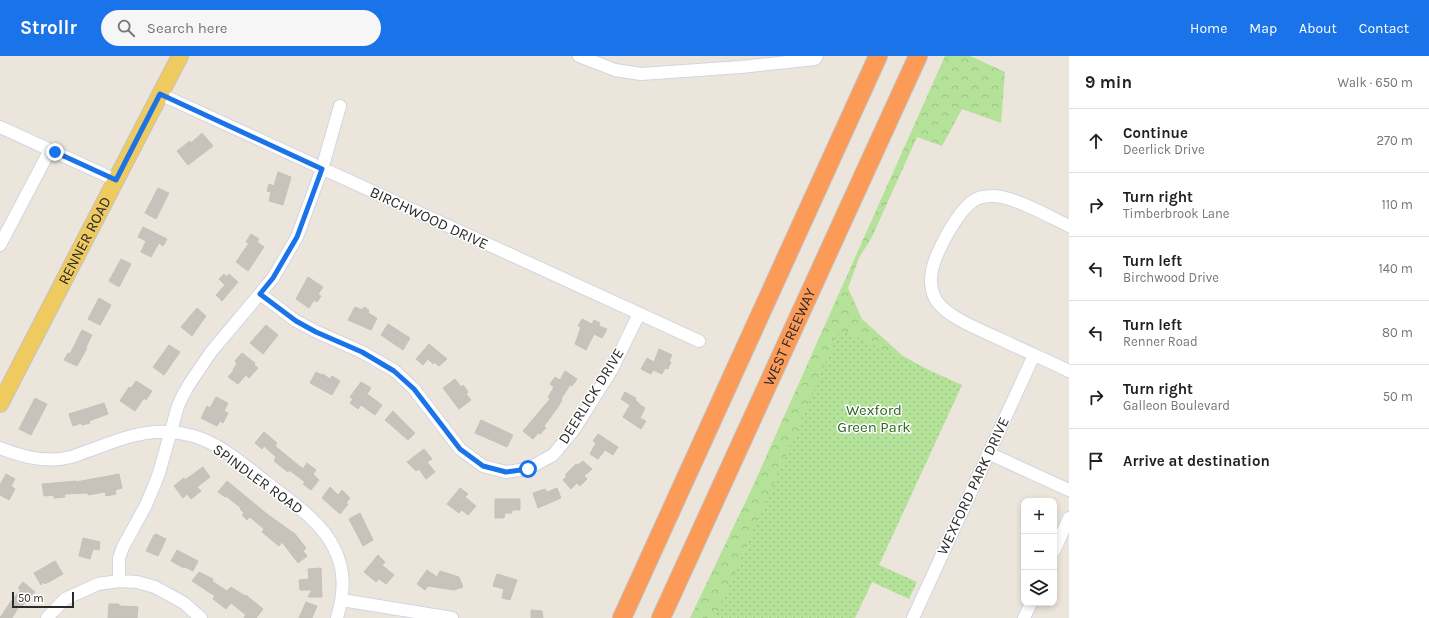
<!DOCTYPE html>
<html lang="en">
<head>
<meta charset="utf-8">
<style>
	body { margin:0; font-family:Karla,sans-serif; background:#f6f6f6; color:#202124 }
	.controls { position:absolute; right:12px; bottom:12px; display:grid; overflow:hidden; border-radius:8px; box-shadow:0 2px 6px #0003 }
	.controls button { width:36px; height:36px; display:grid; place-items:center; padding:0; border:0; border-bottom:1px solid #e0e0e0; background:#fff; color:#202124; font:20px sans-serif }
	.scale { position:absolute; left:12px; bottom:10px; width:62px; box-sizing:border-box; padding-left:4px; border:2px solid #2a2a2a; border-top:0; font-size:11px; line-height:14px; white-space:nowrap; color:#2a2a2a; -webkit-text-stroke:3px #fff; paint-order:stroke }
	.stop { position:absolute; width:12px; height:12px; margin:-9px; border:3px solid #1a73e8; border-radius:50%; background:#fff }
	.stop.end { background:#1a73e8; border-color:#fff; box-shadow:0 1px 4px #0008 }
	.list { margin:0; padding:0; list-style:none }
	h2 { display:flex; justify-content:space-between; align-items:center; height:52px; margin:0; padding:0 16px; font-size:17px }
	h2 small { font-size:13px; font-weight:400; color:#757577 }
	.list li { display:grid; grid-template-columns:26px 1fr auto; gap:12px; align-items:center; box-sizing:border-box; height:64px; padding:0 16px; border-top:1px solid #e0e0e0 }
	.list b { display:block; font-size:15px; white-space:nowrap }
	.list p { margin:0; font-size:13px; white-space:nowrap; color:#757577 }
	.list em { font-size:13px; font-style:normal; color:#757577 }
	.icon { flex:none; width:22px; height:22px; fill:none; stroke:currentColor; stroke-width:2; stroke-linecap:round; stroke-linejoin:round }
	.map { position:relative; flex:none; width:1069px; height:562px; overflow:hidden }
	header { display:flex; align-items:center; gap:24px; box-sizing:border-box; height:56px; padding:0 20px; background:#1a73e8; color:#fff }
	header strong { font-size:19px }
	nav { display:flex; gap:22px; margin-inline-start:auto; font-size:14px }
	.search { width:280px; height:36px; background:#f6f6f6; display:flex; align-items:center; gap:10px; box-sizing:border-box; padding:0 14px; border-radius:22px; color:#757577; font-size:15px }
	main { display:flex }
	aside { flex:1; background:#fff }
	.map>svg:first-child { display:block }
	.forest { fill:url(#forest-crowns) }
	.park { fill:url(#park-dots) }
	.building { fill:#c7c2bc; stroke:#c7c1b6 }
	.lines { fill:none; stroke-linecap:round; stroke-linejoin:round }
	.minor-casing { stroke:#d1d5e3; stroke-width:14 }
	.major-casing { stroke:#c3c3c3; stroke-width:18 }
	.highway-casing { stroke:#c3c3c3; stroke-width:20 }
	.minor { stroke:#fff; stroke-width:12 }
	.major { stroke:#efca5e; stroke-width:16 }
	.highway { stroke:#fc9b57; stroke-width:18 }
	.route { stroke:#1a73e8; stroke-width:5 }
	.labels { text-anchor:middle; stroke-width:3; stroke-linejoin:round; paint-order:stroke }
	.street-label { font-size:15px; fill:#2a2a2a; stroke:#fff }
	.park-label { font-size:15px; fill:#2c661b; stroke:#fff }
</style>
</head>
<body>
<header>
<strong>Strollr</strong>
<div class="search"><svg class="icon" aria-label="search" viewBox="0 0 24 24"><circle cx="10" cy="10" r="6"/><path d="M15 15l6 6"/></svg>Search here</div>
<nav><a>Home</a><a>Map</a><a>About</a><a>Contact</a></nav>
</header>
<main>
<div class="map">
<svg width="1069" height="562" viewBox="0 0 1069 562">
	<defs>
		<pattern id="forest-crowns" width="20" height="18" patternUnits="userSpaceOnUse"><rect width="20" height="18" fill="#b4e299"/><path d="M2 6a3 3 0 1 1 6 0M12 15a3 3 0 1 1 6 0" fill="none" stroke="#9bc284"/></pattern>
		<pattern id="park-dots" width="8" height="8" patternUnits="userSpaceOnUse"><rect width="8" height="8" fill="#b4e299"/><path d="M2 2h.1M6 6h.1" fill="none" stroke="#9bc284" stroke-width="1.8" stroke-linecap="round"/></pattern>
	</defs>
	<rect width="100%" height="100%" fill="#ece5dc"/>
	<path class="forest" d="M945,0H970L1005,16L1001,67L962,53L942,90L917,81L872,181L859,202L848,232L862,263L903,300L943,322L845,562H690L753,430Z"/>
	<path class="park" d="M840,274L962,329L879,509L917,526L909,543L872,526L855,562H715Z"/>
	<path class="building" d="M202,77L213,90L188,109L177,95L190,85L191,87Z
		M278,116L291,121L283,149L269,145L271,136L267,135L269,128L274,130Z
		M158,132L169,137L156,163L145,157Z
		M143,171L167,183L163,190L159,187L151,201L141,196L146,185L138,181Z
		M251,178L259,183L257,186L264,191L248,215L236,206L249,187L246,186Z
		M121,203L131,208L119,231L109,225Z
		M224,218L226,221L229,218L238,226L222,245L216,239L225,229L219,223Z
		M308,221L323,231L318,238L321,240L317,246L314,244L309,252L296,243Z
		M99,242L111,249L100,269L88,263Z
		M355,251L362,254L364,251L369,254L368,257L377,262L371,274L348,264Z
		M197,252L206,260L192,280L181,271Z
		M582,263L592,268L594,264L600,267L599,270L607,273L602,282L594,278L586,294L575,288L581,271L578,270Z
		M388,268L410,282L403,294L381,279Z
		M266,269L278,279L263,298L250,287Z
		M82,274L92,279L86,291L87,292L77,310L64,304L68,297L70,298Z
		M429,288L447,303L439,310L434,306L433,308L428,303L423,309L416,303Z
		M169,289L180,296L164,319L153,311Z
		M659,293L672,299L669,305L671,306L668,313L665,312L662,318L653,314L651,318L641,313L647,302L654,306Z
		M242,297L255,307L254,309L258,312L249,322L246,319L238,328L228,321L234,314L233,313L237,308L235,305Z
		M565,315L577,323L572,330L570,329L561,343L562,344L558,351L544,370L546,372L540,378L538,377L533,383L523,375L550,343L548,341L554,331L550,328L555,321L560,324Z
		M316,316L322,319L323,318L330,323L332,320L340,325L332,339L310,327Z
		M455,323L461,331L463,329L468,336L466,338L471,344L459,353L443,332Z
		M136,325L152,335L146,344L144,342L135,355L120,345L129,331L131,332Z
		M361,326L371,332L367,338L382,349L375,359L361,349L358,353L350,347L353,343L350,341Z
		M625,336L636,342L635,344L639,347V348L645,352L640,362L646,365L641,373L623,361L630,349L621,343Z
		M216,341L228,347L224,355L228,357L223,367L220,365L217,370L201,362L207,350L210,352Z
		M35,342L47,348L31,379L19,373Z
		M104,347L108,358L89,365L90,367L82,369L81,367L73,370L69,358Z
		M393,355L415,377L408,384L385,364Z
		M481,364L513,379L507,391L475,377Z
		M264,376L277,387L275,390L303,413L307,407L316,414L313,418L319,424L311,434L303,428L305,426L289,414L288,416L274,405L276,401L264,390L262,393L255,387Z
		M598,378L618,391L613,399L605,394L598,403L590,398L596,387L593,385Z
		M424,393L432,403L427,406L435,416L426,423L419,413L416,415L407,406Z
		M583,405L592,413L584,420L587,423L580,430L577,427L571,433L563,424L567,420L565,419L576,408L578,409Z
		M203,411L210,421L197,431L201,435L191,443L187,438L183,442L174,430L184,422L185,424Z
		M6,418L15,423L11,430L15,433L9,444L0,439V429Z
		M119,418L122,432L115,434L116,438L106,440L105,436L88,439V437L64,438L65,441L54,442V439L44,440L42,428L76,425V426Z
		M227,425L267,458L295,478L306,492L303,495L307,500L298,507L282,486L279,490L262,476L264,473L250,461L247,464L242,459L244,457L240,453L241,452L226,440L225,441L218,436Z
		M330,431L338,439L342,434L350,442L346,447L348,448L340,458L322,442Z
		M460,432L468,438L465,441L476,450L468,459L462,454L459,457L447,448Z
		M557,432L561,442L538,452L533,437L545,433L547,436Z
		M495,443H520V454H512V457H505L504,462H495Z
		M360,457L373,484L363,490L349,463Z
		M156,478L166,483L158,500L146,495L154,479Z
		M83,482L100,486L99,494L93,493L90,503L79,500Z
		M177,494L198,505L193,515L185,511L184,512L171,505Z
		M378,499L385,506L382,509L394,519L386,528L379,523L376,526L364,516Z
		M55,505L63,518L45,528L43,526L41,529L34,517Z
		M321,512L322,541H308L312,534H300L299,524L309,523L308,513Z
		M427,514L437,521L440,515L459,521L463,531L454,534L428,530L425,534L417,528Z
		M199,516L213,523L212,525L227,535L231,531L245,540L246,539L263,553L256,562H244L246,559L231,547L226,553L213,543L215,540L192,525Z
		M497,518L517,524L510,544L502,542L504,533L493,530Z
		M23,526L35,536L21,551L20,549L12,562H0L11,545L21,534L18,532Z
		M306,546L317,550L312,562H299Z
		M109,548H119V550L138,551L137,562H108Z
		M531,554L542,555L543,562H531Z"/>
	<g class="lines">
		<g class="minor-casing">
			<path id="minor" d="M579,0L615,14L641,18L741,11L815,3L817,0
				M160,38L699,285
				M0,71L116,124
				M1069,170C1050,161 1013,140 993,140C987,140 978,141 973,145C958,155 935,197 932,215C930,224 931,236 936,244C946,261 983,275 1000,283C1023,294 1046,304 1069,315
				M0,189L50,94
				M260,238L296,265L317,276L362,296L395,315L414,333L460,393L483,410L506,416L527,413L553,399L573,375L611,315L639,258
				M0,392C22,401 48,407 71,401C78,399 84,396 91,394C117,384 142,374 170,376C185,377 200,381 213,388C232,398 248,412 265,425C288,444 321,464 334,492C346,515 344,538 337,562
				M988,397L1069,434
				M1054,495L1069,462
				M119,525V502L123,491L146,449L154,430L159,417L178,350L183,339L190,327L211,296L273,222L297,181L322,113L340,50
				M342,544L452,562
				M47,562L65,543L98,528L119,525L137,526L155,531L184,547L201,562
				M913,562L1034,299
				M1024,562L1031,547"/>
		</g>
		<g class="major-casing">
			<g id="major">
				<path id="s1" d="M0,348L180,0"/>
			</g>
		</g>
		<g class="highway-casing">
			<g id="highway">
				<path d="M622,562L878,0"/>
				<path id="s2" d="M661,562L918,0"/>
			</g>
		</g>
		<use href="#minor" class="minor"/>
		<use href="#major" class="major"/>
		<use href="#highway" class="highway"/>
	</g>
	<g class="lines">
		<path class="route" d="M55,96L116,124L160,38L322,113L297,181L273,222L260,238L296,265L316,276L362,296L394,315L414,333L460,393L483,410L506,416L528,413"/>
	</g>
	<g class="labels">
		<g class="street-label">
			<text transform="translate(429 162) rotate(25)" y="5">BIRCHWOOD DRIVE</text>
			<text dy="5" stroke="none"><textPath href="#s1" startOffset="184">RENNER ROAD</textPath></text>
			<text dy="5" stroke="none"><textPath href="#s2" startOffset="309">WEST FREEWAY</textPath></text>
			<text transform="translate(591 340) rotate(-58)" y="5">DEERLICK DRIVE</text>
			<text transform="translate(258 423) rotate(36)" y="5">SPINDLER ROAD</text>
			<text transform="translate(973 430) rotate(-65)" y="5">WEXFORD PARK DRIVE</text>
		</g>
		<g class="park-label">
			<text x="874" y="359">Wexford<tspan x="874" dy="17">Green Park</tspan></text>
		</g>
	</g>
</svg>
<div class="controls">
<button>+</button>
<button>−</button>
<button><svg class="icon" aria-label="layers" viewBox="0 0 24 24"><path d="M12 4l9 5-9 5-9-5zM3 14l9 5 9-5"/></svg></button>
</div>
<div class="scale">50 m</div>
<div class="stop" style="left:528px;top:413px"></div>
<div class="stop end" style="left:55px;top:96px"></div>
</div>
<aside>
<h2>9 min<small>Walk · 650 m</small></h2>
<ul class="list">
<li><svg class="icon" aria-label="ahead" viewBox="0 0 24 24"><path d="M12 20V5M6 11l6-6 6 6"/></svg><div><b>Continue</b><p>Deerlick Drive</p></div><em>270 m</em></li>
<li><svg class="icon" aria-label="right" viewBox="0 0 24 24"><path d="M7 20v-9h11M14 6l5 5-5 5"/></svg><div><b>Turn right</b><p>Timberbrook Lane</p></div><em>110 m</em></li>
<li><svg class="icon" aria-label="left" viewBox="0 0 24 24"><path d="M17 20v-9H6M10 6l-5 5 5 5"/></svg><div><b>Turn left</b><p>Birchwood Drive</p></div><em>140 m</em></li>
<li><svg class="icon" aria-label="left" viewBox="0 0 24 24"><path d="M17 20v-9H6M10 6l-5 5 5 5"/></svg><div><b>Turn left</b><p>Renner Road</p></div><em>80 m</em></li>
<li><svg class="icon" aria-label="right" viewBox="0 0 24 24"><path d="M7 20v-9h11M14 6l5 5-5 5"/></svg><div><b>Turn right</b><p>Galleon Boulevard</p></div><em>50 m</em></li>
<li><svg class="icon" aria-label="arrive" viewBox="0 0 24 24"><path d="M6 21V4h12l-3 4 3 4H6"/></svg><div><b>Arrive at destination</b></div></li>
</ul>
</aside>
</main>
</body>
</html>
